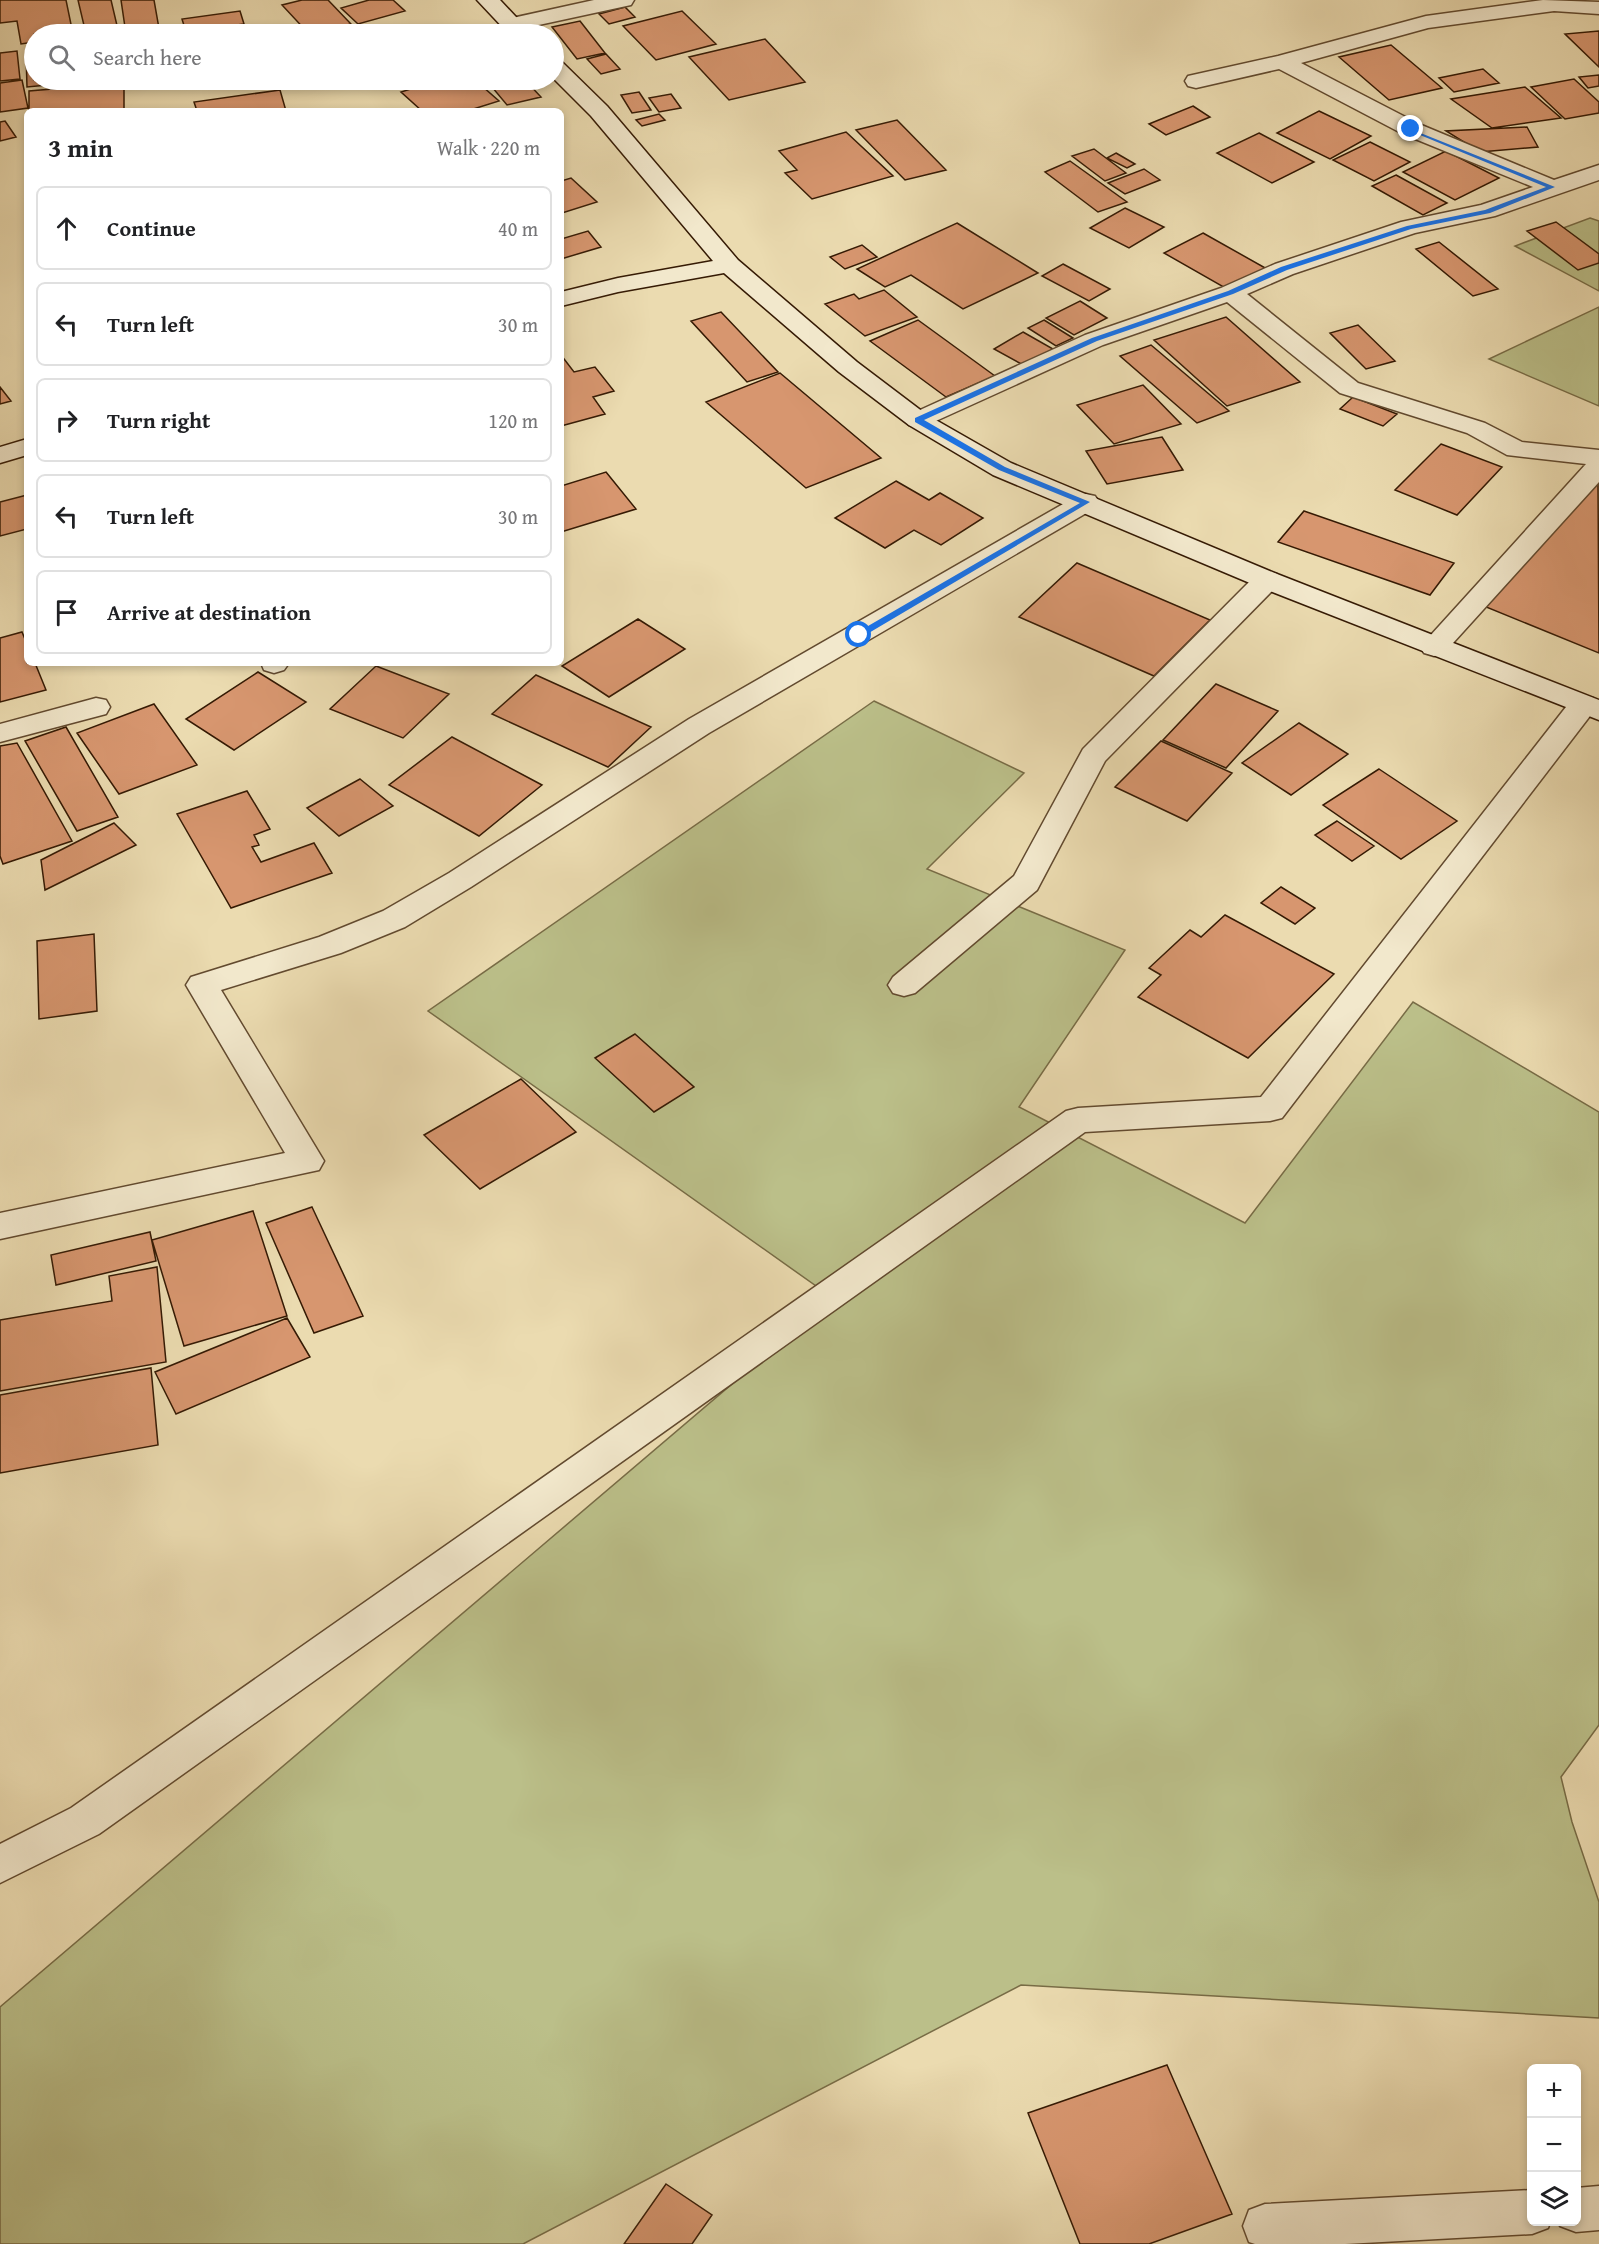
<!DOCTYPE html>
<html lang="en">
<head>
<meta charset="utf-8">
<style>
	body { margin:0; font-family:"Gentium Book Plus",serif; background:#f6f6f6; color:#202124 }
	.controls { position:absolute; right:18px; bottom:18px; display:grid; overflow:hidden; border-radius:9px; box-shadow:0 3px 9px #0003 }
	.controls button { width:54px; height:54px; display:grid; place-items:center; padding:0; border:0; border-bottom:2px solid #e0e0e0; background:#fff; color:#202124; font:30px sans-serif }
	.stop { position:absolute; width:18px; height:18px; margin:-14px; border:4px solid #1a73e8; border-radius:50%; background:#fff }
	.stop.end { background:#1a73e8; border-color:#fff; box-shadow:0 2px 6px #0008 }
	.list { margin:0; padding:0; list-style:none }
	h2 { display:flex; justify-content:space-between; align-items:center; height:78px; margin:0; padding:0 24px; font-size:26px }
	h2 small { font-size:20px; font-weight:400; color:#757577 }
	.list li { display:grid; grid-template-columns:39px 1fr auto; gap:18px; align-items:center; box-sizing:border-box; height:84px; margin:0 12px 12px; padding:0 12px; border:2px solid #e0e0e0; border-radius:9px }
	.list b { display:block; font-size:22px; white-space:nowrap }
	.list em { font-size:20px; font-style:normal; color:#757577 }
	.icon { flex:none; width:33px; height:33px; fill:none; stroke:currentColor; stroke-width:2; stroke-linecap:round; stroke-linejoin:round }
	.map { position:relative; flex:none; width:1599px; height:2244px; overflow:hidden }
	.search { position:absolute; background:#fff; box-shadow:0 3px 9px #0003; left:24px; top:24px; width:540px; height:66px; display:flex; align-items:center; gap:15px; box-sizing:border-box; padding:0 21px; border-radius:33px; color:#757577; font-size:22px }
	.panel { position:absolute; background:#fff; box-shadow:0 3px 9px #0003; left:24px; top:108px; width:540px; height:558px; border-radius:9px }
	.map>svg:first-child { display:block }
	.green { fill:#bbbf89; stroke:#786c46; stroke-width:1.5 }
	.building { fill:#d7966f; stroke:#351a04; stroke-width:1.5 }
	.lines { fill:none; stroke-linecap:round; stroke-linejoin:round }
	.street-casing { stroke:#624a2f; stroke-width:3 }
	.secondary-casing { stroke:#351a04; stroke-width:3 }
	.street { fill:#f2e8cc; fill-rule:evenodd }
	.secondary { fill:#f2e8cc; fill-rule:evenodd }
	.route { fill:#1a73e8 }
</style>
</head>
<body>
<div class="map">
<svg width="1599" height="2244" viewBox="0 0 1599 2244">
	<rect width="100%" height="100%" fill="#ebdbb0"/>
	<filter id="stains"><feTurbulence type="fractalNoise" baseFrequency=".00333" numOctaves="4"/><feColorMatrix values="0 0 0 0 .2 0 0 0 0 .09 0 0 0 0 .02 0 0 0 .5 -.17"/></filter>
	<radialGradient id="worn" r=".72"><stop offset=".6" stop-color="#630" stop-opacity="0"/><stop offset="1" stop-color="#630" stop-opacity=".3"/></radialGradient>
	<path class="green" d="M1590,218L1599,221V291L1515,246Z
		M1599,307V406L1489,359Z
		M874,701L1024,773L927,869L1125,950L1019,1107L1245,1223L1413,1002L1599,1112V1725L1561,1777L1572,1822L1599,1902V2018L1021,1985L523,2244H0V2007L833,1298L428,1011Z"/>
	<path class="building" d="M0,0H66L73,34H34V42L21,44L17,21L0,23Z
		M78,0H111L119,34H86Z
		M121,0H154L160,34H126Z
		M302,0H328L351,24L309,34L282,5Z
		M369,0H393L405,11L358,24L341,8Z
		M625,7L635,17L609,24L599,14Z
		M240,11L244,24L186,32L182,19Z
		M682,11L716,44L656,60L623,26Z
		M580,21L605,53L577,59L552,27Z
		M264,25L268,34H202Z
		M1599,31V67L1565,34Z
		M765,39L805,82L729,100L689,57Z
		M1391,45L1442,88L1389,100L1339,57Z
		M17,51L20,79L0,81V53Z
		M26,52H34V80H101L27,87Z
		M606,54L620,69L601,74L587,59Z
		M1483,69L1499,83L1454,92L1439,78Z
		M1599,75V86L1588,88L1579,77Z
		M1574,79L1599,102V113L1565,119L1531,87Z
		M22,80L28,108L0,112V83Z
		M197,80H259L201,89Z
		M439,80H475L499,101L467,111H422L401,92Z
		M525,80L541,97L507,105L492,87Z
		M124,83V111H29V91Z
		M1525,87L1561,118L1492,128L1451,99Z
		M280,90L286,111H197L194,102Z
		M639,92L651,110L632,113L621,95Z
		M671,94L681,108L659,112L649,98Z
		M1193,106L1210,117L1166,135L1149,124Z
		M1319,111L1371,136L1330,159L1277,133Z
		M659,114L665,120L642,126L636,120Z
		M897,120L946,170L905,180L856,130Z
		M5,121L16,137L0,141V122Z
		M1527,127L1538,147L1480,152L1446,131Z
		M846,132L893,176L812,199L785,173L797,170L779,151Z
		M1259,133L1314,162L1272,183L1217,153Z
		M1370,142L1410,162L1374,181L1333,160Z
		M1094,149L1126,173L1105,181L1072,156Z
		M1446,151L1499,178L1455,200L1403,172Z
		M1116,153L1135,164L1127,168L1107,158Z
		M1070,161L1127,202L1098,212L1045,172Z
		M1144,169L1160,180L1125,194L1108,183Z
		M1396,175L1447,203L1423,215L1372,186Z
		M571,178L597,202L562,213L561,181Z
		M1125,208L1164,227L1129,248L1090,228Z
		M1556,222L1599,254V263L1578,270L1527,231Z
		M957,223L1038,273L963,309L911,275L885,287L857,269Z
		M588,231L601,247L561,259V239Z
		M1203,233L1267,269L1227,289L1164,253Z
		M1439,242L1498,289L1473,296L1416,249Z
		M862,245L877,257L845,269L830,257Z
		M1063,264L1110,289L1089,301L1042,276Z
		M884,290L917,317L865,336L825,304L854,294L859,299Z
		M1080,301L1107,318L1074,335L1046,318Z
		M721,312L778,372L747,382L691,321Z
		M1226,317L1300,382L1227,406L1154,340Z
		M918,320L995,376L946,397L870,341Z
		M1044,320L1073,338L1056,346L1028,328Z
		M1358,325L1395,361L1366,369L1330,333Z
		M1023,332L1053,349L1025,366L994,349Z
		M1151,345L1229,411L1197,423L1120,356Z
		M561,355L574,372L595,367L614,391L593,397L605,414L561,426Z
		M780,373L881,458L806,488L706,402Z
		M1143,385L1181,424L1114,444L1077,405Z
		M0,387L11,401L0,404Z
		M1353,397L1397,414L1383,426L1340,409Z
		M1162,437L1183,470L1107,484L1086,451Z
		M1441,444L1502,467L1457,515L1395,490Z
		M606,472L636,509L561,532V486Z
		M896,481L929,500L940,493L983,518L941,545L914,530L885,548L835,518Z
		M1598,482L1599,653L1474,602Z
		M27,495V529L0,536V502Z
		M1304,511L1454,563L1430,595L1278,542Z
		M1077,563L1210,620L1154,676L1019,617Z
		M638,619L685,649L609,697L562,666Z
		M22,632L27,644V663H35L46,690L0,702V638Z
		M376,666L449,694L403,738L330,709Z
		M258,672L306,702L234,750L186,719Z
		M536,675L651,727L608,767L492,714Z
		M1216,684L1278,711L1226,768L1163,740Z
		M154,704L197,765L119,794L77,733Z
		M1299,723L1348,754L1291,795L1242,763Z
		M66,727L118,817L77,831L25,741Z
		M452,737L542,785L479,836L389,785Z
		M1161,741L1232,773L1187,821L1115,787Z
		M17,743L72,841L3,864L0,856V746Z
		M1379,769L1457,821L1401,859L1323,805Z
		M360,779L393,806L339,836L307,808Z
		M247,791L270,829L254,835L259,845L252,847L261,862L314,843L332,873L231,908L177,814Z
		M1337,821L1374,846L1352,861L1315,835Z
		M114,823L136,845L45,890L41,860Z
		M1281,887L1315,908L1295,924L1261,903Z
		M1225,915L1334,974L1248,1058L1138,997L1161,975L1149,968L1190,930L1201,937Z
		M94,934L97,1011L39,1019L37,941Z
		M635,1034L694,1087L654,1112L595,1058Z
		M521,1079L576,1132L480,1189L424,1135Z
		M312,1207L363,1316L314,1333L266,1223Z
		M253,1211L287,1316L184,1346L152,1240Z
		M150,1232L156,1261L56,1285L51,1255Z
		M157,1267L166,1362L0,1391V1320L112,1301L109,1276Z
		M287,1318L310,1357L176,1414L155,1372Z
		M151,1368L158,1445L0,1473V1395Z
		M1167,2065L1232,2214L1149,2244H1080L1028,2113Z
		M666,2184L712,2215L692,2244H624Z"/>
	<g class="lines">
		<g class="street-casing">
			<path id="street" d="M594,0H634L631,5L511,31L503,30L500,25L503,20Z
				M1543,0L1599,2V14L1554,11L1428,28L1301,63L1419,124L1554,180L1599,165V180L1495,216L1415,233L1293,274L1247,294L1358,383L1485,423L1522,442L1599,450V482L1444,653L1434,656L1424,653L1420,647L1586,464L1507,455L1467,433L1340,393L1227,302L1103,345L927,425L918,428L909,425L905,420L909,415L1085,335L1221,288L1275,264L1401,222L1481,205L1533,187L1403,134L1279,69L1196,88L1188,86L1185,81L1188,76L1278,56L1426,16Z
				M1086,494L1095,496L1099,502L1095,508L709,733L471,887L405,927L341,953L221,990L324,1161L319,1170L0,1239V1213L285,1153L186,985L191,977L319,937L383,911L449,873L689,719L1077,496Z
				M1267,572L1277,574L1281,580L1277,586L1105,761L1037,890L915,993L904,996L893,993L888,985L893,977L1014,876L1083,749L1257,574Z
				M261,663H289L284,670L274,673L264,670Z
				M1583,696L1593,698L1597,705L1593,712L1282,1118L1270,1121L1085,1132L99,1834L0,1883V1844L71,1808L1066,1111L1078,1108L1261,1097L1573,698Z
				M96,698L106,700L110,707L106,714L0,742V724Z
				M1599,2186V2230L1576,2232L1560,2226L1559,2222H1576V2188Z
				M1532,2190V2222H1550L1548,2228L1532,2234L1345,2244H1255L1249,2242L1243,2226L1249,2210L1265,2204Z"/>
		</g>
		<g class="secondary-casing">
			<path id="secondary" d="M477,0H500L532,34H509Z
				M554,60L562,62L607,106L738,260L857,362L927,415L1011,463L1277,574L1599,700V720L1257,586L993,475L909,425L839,372L724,273L618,292L561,306V292L618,278L713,261L591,116L554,79Z
				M27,439V455L0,463V447Z"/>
		</g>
		<use href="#street" class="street"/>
		<use href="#secondary" class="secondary"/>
	</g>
	<path class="route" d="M1408,128L1555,187L1490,213L1411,229L1287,270L1233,294L1097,341L924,420L1005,467L1090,502L862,637H856V633L1080,503L999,470L915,422V418L1092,338L1228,291L1281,267L1407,226L1485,210L1546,187L1408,130Z"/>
	<rect width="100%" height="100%" filter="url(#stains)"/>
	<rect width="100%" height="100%" fill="url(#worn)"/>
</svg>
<div class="controls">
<button>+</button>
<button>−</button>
<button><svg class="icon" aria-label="layers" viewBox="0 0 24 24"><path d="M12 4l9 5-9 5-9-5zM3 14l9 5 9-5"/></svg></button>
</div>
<div class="stop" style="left:859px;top:635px"></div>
<div class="stop end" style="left:1411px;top:129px"></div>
<div class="search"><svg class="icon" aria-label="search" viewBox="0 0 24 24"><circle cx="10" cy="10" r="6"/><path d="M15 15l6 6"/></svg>Search here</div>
<section class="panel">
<h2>3 min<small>Walk · 220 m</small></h2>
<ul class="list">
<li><svg class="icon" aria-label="ahead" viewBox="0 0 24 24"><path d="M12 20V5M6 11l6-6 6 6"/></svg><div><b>Continue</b></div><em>40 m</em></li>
<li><svg class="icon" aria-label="left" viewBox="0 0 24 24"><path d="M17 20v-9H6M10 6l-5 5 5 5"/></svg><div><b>Turn left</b></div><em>30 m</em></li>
<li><svg class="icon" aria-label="right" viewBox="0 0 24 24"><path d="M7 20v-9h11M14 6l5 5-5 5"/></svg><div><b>Turn right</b></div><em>120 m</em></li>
<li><svg class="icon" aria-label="left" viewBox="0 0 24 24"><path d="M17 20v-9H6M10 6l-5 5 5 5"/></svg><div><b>Turn left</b></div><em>30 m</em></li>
<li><svg class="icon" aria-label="arrive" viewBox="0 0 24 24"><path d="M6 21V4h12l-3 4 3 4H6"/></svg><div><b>Arrive at destination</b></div></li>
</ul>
</section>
</div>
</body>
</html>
